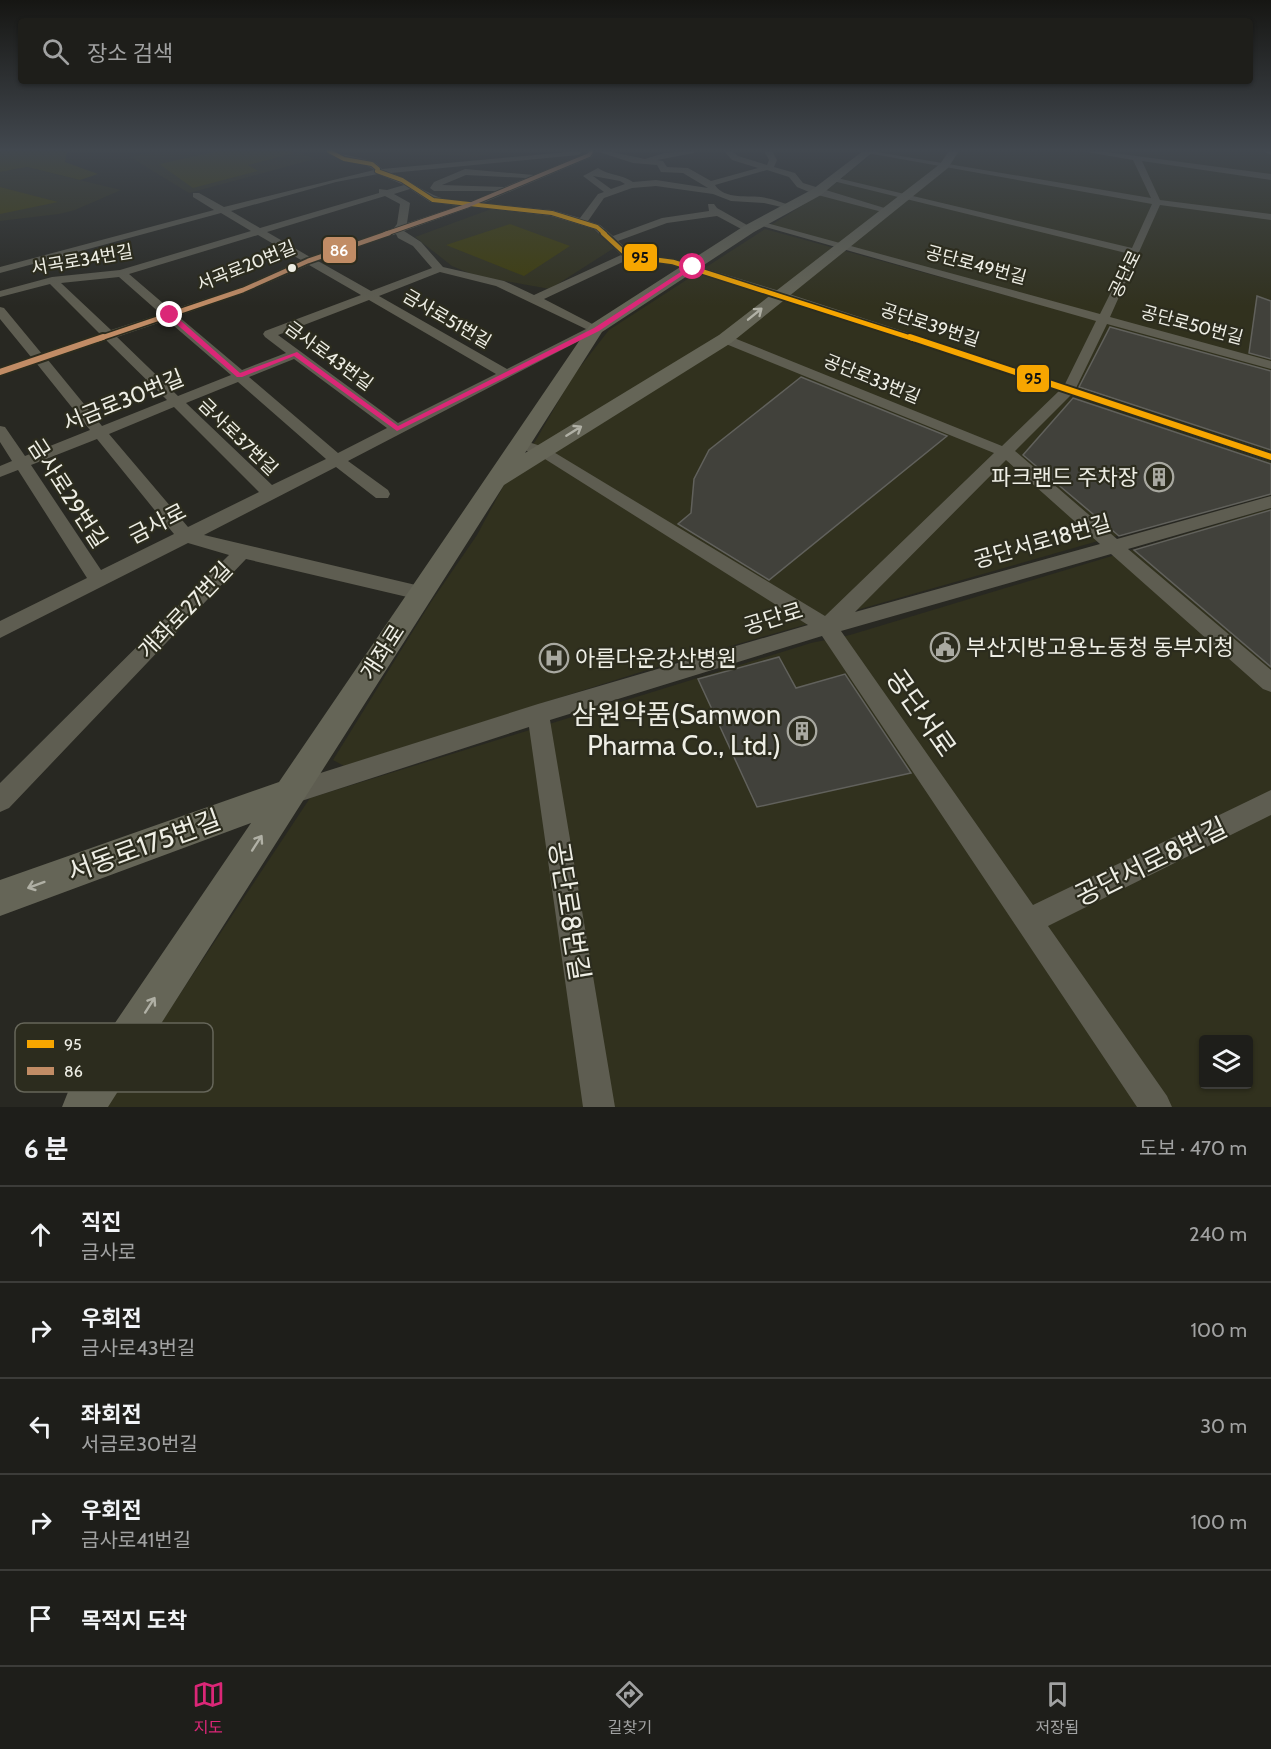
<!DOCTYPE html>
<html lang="ko">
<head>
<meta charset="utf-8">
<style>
	body { margin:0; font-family:Cabin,"Noto Sans KR",sans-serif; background:#262723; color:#f1f3f6 }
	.controls { position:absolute; right:18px; bottom:18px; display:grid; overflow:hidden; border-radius:6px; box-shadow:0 2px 4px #0004 }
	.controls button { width:54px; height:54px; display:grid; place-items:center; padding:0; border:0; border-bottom:2px solid #3c3c39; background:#1e1e1a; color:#f1f3f6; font:30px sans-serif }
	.stop { position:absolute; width:18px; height:18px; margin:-14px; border:4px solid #db2777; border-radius:50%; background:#fff }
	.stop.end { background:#db2777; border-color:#fff; box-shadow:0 2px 6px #0008 }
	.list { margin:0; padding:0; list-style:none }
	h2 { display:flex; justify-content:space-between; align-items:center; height:78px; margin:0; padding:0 24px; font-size:26px }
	h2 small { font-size:20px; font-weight:400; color:#a1a2a2 }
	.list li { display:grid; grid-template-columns:39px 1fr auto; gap:18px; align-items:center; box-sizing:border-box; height:96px; padding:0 24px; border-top:2px solid #3c3c39 }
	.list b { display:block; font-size:22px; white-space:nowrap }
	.list p { margin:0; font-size:20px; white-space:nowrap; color:#a1a2a2 }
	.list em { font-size:20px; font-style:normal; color:#a1a2a2 }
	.icon { flex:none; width:33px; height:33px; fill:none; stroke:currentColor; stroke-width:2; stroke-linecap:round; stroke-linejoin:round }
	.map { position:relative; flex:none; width:1271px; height:1107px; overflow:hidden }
	.search { position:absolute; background:#1e1e1a; box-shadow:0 2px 4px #0004; left:18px; right:18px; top:18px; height:66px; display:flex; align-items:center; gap:15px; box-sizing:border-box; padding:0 21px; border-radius:6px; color:#a1a2a2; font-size:22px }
	.sheet { height:558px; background:#1e1e1a }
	nav { display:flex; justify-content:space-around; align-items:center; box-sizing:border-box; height:84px; border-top:2px solid #3c3c39; background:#1e1e1a; font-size:16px; color:#a1a2a2 }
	nav a { display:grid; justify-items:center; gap:3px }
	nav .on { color:#db2777 }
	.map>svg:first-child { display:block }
	.built { fill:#31311e; fill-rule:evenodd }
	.green { fill:#3f3e0b }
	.building { fill:#41413b; stroke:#61615c; stroke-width:1.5 }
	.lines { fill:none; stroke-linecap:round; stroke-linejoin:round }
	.minor { fill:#5e5d51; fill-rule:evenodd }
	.major { fill:#656557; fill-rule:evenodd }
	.bus-1-far2-casing { stroke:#2c2c1e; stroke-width:6 }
	.bus-1-far1-casing { stroke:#2c2c1e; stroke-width:8 }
	.bus-1-casing { stroke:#2c2c1e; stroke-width:10 }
	.bus-2-far2-casing { stroke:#2c2c1e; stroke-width:6 }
	.bus-2-far1-casing { stroke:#2c2c1e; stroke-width:8 }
	.bus-2-casing { stroke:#2c2c1e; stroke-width:10 }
	.bus-1-far2 { stroke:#f7a600; stroke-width:4 }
	.bus-1-far1 { stroke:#f7a600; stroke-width:4.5 }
	.bus-1 { stroke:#f7a600; stroke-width:6 }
	.bus-2-far2 { stroke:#c18c65; stroke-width:4 }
	.bus-2-far1 { stroke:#c18c65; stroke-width:4.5 }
	.bus-2 { stroke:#c18c65; stroke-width:6 }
	.oneway { stroke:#b0b0a5 }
	.route { fill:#db2777 }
	.bus-dot { fill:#eeeee5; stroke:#2c2c1e; stroke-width:2 }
	.labels { text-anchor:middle; stroke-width:4.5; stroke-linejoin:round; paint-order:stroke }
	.far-street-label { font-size:18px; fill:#eeeee5; stroke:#2c2c1e }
	.street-label { font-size:22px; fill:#eeeee5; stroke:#2c2c1e }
	.poi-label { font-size:22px; fill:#eeeee5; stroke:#2c2c1e; text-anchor:start }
	.near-street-label { font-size:27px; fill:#eeeee5; stroke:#2c2c1e }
	.near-poi-label { font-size:27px; fill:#eeeee5; stroke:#2c2c1e; text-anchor:end }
	.key { fill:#2c2c1e; stroke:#66665a; stroke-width:1.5 }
	.key-label { font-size:16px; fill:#eeeee5 }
	.line-badge { stroke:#2c2c1e; stroke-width:2 }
	.badge-label { font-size:16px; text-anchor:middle; font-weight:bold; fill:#fff }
	.pale-badge-label { font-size:16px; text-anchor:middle; font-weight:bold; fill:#111 }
</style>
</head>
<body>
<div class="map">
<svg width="1271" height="1107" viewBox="0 0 1271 1107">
	<rect width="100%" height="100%" fill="#282822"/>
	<path class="built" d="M159,151H297L315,159L189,193L130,157Z
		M363,151H499L478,157L381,153Z
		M876,151H1261L1271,156V362L771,225L827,190Z
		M26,167L121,190L75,210L59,214L0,221V172Z
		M494,208L551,215L590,226L614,248L550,289L476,276L452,266L415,237Z
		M765,229L1271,368V495L1098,541L647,670L344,766L333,760L431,602L477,535L505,483L536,440L573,376L609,330Z
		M1271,508V1107H105L310,798L811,643L850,635ZM1204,1040H1248V1084H1204Z"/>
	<path class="green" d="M0,151H67L65,162L98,174L80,180L27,167L0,172Z
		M219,151H289L294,153L248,165L258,171L193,188L159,164Z
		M0,187L58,202L0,214Z
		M510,224L570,246L524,276L446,245Z"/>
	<path class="building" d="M1257,296L1271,301V359L1249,353Z
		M1110,327L1271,371V450L1079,387Z
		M801,377L947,436L769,580L678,524L691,513L694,479L709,450Z
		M1073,398L1271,464V494L1119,536L1023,455Z
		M1271,510V667L1134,550Z
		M779,657L796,688L845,674L911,773L757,807L698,679Z"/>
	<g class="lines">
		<path class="minor" d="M325,151C328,151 370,160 374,162C377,163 380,167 382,169L578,151L582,153L578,155L391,173C418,183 437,205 469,201C478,200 488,194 496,191H434L430,188L434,182L465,169L534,175L586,153L588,151H594L592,157L483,203L552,210L580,218L598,194L604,192L583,176L598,168C607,175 622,174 633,182L656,180L708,188L683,173L661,172L657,165L633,163L596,151H607L645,159L664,153L695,151L694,153L657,160L663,161L667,167L688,168L711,181L758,168L732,160L724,151H732L738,156L767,165L769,160L764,151H772L777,160L774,167L795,173L803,183L891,210L886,213L814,194L797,187L789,177L767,170L715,185C725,201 751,194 766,198C774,199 782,203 790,205V209L764,203L731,201L713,194L656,186L632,188L604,198L588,221L600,225L613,236L662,218L709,211L708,204H714L717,208L754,229L745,231L717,216L667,223L618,241L631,253L677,260L783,292L1065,384L1096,321L755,224L763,222L1100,314L1130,254L829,180L833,177L1132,248L1152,204L856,151H871L1151,198L1133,160L1081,151H1099L1271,174V180L1142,161L1160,200L1271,214V220L1160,205L1110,317L1271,361V369L1107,324L1076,388L1271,452V462L1071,395L1015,451L1117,539L1271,496V508L1128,549L1271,670V692L1263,689L1111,554L841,631L1033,905L1271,790V815L1048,926L1167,1096L1172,1107H1137L822,636L550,720L615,1107H583L529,727L289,805L281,802L277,794L281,786L289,783L538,704L808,625L537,454L514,447L511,444L514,441L519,439L547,448L825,616L994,453L721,342L719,339L721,336H729L1002,446L1059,391L775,296L672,265L629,259L544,299L602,329L348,461L388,490L390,494L388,498H376L336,467L204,535L420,586L427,588L429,593L427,598L420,600L246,559L9,808L0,812V783L229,555L188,543L0,638V621L87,578L18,470L0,477V466L12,461L0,442V426L5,427L25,456L90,430L37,364L0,376V368L31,357L0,319V307L4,308L42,354L100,334L50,284L0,297V291L52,277L120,270L251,231L221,213L0,273V267L214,210L193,197V193H199L224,207L374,170C362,160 341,164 325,151ZM378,174L404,185L387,190L379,189V193L260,228L231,211L336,182ZM466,175L526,178L504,187L442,185ZM593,176L620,181L625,184L611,189ZM410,189L430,202L458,206L407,223L410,203L394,194ZM385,196L400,204L397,224L394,228L310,257L267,232ZM472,207L551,216L594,229L621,255L534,295L504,281L443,267L421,242L404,231ZM396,234L398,238L413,246L432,268L371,291L318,261ZM258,235L301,260L239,288L171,310L129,274ZM309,265L361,295L265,331L263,334L265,337L286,353L242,370L178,316L247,292ZM440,272L496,286L586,329L507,369L379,296ZM119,277L161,314L111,330L61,283ZM369,300L496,374L398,423L278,335ZM167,320L231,375L178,396L117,337ZM106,340L167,400L102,426L48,360ZM294,359L387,428L338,453L249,377ZM238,382L326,459L272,485L186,403ZM174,407L259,492L188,527L109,434ZM97,439L174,534L101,570L31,465ZM1006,460L1100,544L855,612Z
			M1263,151H1271V155Z"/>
		<path class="major" d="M863,151H874L821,195L754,232L602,332L525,453L719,335L940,164L949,151H959L948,168L731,343L504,485L108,1107H62L68,1092L251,823L0,916V880L279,782L590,325L744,226L813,189Z"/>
		<g class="bus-1-far2-casing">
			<path id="bus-1-far2" d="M329,151L344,159L372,164L378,169L377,171L402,180L433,200L552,213L597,227L605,234"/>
		</g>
		<g class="bus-1-far1-casing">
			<path id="bus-1-far1" d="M603,233L628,256L673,262L914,339"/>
		</g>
		<g class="bus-1-casing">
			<path id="bus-1" d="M910,337L1271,457"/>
		</g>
		<g class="bus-2-far2-casing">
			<path id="bus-2-far2" d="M385,234L469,205L589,155L591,152"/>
		</g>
		<g class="bus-2-far1-casing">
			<path id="bus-2-far1" d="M98,339L243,290L308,261L389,233"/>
		</g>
		<g class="bus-2-casing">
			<path id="bus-2" d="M0,372L103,337"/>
		</g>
		<use href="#bus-1-far2" class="bus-1-far2"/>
		<use href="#bus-1-far1" class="bus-1-far1"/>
		<use href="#bus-1" class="bus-1"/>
		<use href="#bus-2-far2" class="bus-2-far2"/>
		<use href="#bus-2-far1" class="bus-2-far1"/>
		<use href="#bus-2" class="bus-2"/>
	</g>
	<defs><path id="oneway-shaft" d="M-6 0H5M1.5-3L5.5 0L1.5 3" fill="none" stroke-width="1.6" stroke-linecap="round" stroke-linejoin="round" transform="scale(1.5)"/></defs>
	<g class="oneway">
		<use href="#oneway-shaft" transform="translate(755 314) rotate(-39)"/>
		<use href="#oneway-shaft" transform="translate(574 431) rotate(-32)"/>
		<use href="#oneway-shaft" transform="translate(257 843) rotate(-57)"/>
		<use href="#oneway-shaft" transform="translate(36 885) rotate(160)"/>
		<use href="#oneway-shaft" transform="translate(150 1005) rotate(-57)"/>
	</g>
	<linearGradient id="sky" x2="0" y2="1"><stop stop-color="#161613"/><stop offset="0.49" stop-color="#42484f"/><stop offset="1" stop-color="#42484f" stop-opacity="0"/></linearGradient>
	<rect width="1271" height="306" fill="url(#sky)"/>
	<path class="route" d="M690,266L695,267L599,331L397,431L294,356L242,377H237L166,315L172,313L240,373L297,352L398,426L594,328Z"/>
	<defs>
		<g id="building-ring" transform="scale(1.5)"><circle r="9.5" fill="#2c2c1e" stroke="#a9a9a1" stroke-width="1.5"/><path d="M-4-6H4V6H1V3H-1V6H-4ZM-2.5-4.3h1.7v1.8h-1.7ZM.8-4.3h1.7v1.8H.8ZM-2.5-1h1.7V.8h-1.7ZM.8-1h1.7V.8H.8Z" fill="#a9a9a1"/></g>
		<g id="civic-ring" transform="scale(1.5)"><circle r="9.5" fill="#2c2c1e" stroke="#a9a9a1" stroke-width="1.5"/><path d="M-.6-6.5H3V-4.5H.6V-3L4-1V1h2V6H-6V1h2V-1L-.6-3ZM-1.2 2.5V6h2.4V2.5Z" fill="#a9a9a1"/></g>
		<g id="hospital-ring" transform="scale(1.5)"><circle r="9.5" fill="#2c2c1e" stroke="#a9a9a1" stroke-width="1.5"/><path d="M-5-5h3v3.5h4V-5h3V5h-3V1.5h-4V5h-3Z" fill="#a9a9a1"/></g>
	</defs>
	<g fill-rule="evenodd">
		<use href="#building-ring" x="1159" y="477"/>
		<use href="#civic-ring" x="945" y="647"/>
		<use href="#hospital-ring" x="554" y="658"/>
		<use href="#building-ring" x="802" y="731"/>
	</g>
	<circle class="bus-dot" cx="292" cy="268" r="5"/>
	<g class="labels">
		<g class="far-street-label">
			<text transform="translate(82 260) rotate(-10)" y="6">서곡로34번길</text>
			<text transform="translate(976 265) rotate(15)" y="6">공단로49번길</text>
			<text transform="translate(246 266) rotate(-22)" y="6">서곡로20번길</text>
			<text transform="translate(1125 274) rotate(-64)" y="6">공단로</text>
			<text transform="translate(447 319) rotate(30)" y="6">금사로51번길</text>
			<text transform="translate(930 325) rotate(18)" y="6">공단로39번길</text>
			<text transform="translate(1192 325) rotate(15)" y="6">공단로50번길</text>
			<text transform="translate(329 356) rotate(36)" y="6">금사로43번길</text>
			<text transform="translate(872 379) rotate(22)" y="6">공단로33번길</text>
			<text transform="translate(238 437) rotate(44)" y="6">금사로37번길</text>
		</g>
		<g class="street-label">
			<text transform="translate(123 400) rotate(-22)" y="8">서금로30번길</text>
			<text transform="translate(68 493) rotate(57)" y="8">금사로29번길</text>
			<text transform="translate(157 523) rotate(-27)" y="8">금사로</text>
			<text transform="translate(1042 541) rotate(-16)" y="8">공단서로18번길</text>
			<text transform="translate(185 610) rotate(-46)" y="8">개좌로27번길</text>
			<text transform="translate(773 618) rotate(-17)" y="8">공단로</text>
			<text transform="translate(382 652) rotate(-57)" y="8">개좌로</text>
		</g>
		<g class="poi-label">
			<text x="1138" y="485" text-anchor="end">파크랜드 주차장</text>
			<text x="966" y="655">부산지방고용노동청 동부지청</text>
			<text x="575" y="666">아름다운강산병원</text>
		</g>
		<g class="near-street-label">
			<text transform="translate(921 713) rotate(55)" y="9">공단서로</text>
			<text transform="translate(144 846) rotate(-20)" y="9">서동로175번길</text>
			<text transform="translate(1151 862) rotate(-26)" y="9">공단서로8번길</text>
			<text transform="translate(569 911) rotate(81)" y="9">공단로8번길</text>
		</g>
		<g class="near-poi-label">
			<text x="781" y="724">삼원약품(Samwon<tspan x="781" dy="31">Pharma Co., Ltd.)</tspan></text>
		</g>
	</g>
	<rect x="15" y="1023" width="198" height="69" rx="9" class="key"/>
	<rect x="27" y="1040" width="27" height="8" fill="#f7a600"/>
	<rect x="27" y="1067" width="27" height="8" fill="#c18c65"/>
	<g class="key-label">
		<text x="64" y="1050">95</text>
		<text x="64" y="1077">86</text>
	</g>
	<g class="line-badge">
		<rect x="322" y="236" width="35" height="28" rx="6" fill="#c18c65"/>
		<rect x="623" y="243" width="35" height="29" rx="6" fill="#f7a600"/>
		<rect x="1016" y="364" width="34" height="29" rx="6" fill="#f7a600"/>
	</g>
	<g class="badge-label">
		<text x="339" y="256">86</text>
	</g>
	<g class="pale-badge-label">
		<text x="640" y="263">95</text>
		<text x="1033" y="384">95</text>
	</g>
</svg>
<div class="controls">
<button><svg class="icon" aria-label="layers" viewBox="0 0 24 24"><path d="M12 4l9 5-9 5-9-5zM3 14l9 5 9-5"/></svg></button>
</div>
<div class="stop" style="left:693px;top:267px"></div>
<div class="stop end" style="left:170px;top:315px"></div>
<div class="search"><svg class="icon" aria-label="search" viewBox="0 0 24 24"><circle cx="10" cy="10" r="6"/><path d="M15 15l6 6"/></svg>장소 검색</div>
</div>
<section class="sheet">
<h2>6 분<small>도보 · 470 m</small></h2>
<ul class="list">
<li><svg class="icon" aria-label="ahead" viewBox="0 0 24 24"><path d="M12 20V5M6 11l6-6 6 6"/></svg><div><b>직진</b><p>금사로</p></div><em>240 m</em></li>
<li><svg class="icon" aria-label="right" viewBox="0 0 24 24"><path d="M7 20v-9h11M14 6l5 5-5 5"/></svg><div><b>우회전</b><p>금사로43번길</p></div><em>100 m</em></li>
<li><svg class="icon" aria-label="left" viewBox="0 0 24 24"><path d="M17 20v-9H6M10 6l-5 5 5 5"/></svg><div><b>좌회전</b><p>서금로30번길</p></div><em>30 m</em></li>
<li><svg class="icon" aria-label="right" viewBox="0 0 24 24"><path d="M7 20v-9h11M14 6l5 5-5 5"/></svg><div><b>우회전</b><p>금사로41번길</p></div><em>100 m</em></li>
<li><svg class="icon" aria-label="arrive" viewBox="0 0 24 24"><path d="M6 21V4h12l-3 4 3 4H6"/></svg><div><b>목적지 도착</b></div></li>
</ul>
</section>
<nav>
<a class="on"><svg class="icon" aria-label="map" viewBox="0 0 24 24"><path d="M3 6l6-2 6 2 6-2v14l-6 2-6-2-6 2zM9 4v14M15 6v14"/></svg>지도</a>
<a><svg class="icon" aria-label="directions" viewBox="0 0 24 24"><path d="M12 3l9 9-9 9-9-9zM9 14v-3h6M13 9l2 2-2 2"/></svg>길찾기</a>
<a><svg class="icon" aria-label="saved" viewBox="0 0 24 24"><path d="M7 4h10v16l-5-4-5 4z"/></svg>저장됨</a>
</nav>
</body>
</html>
